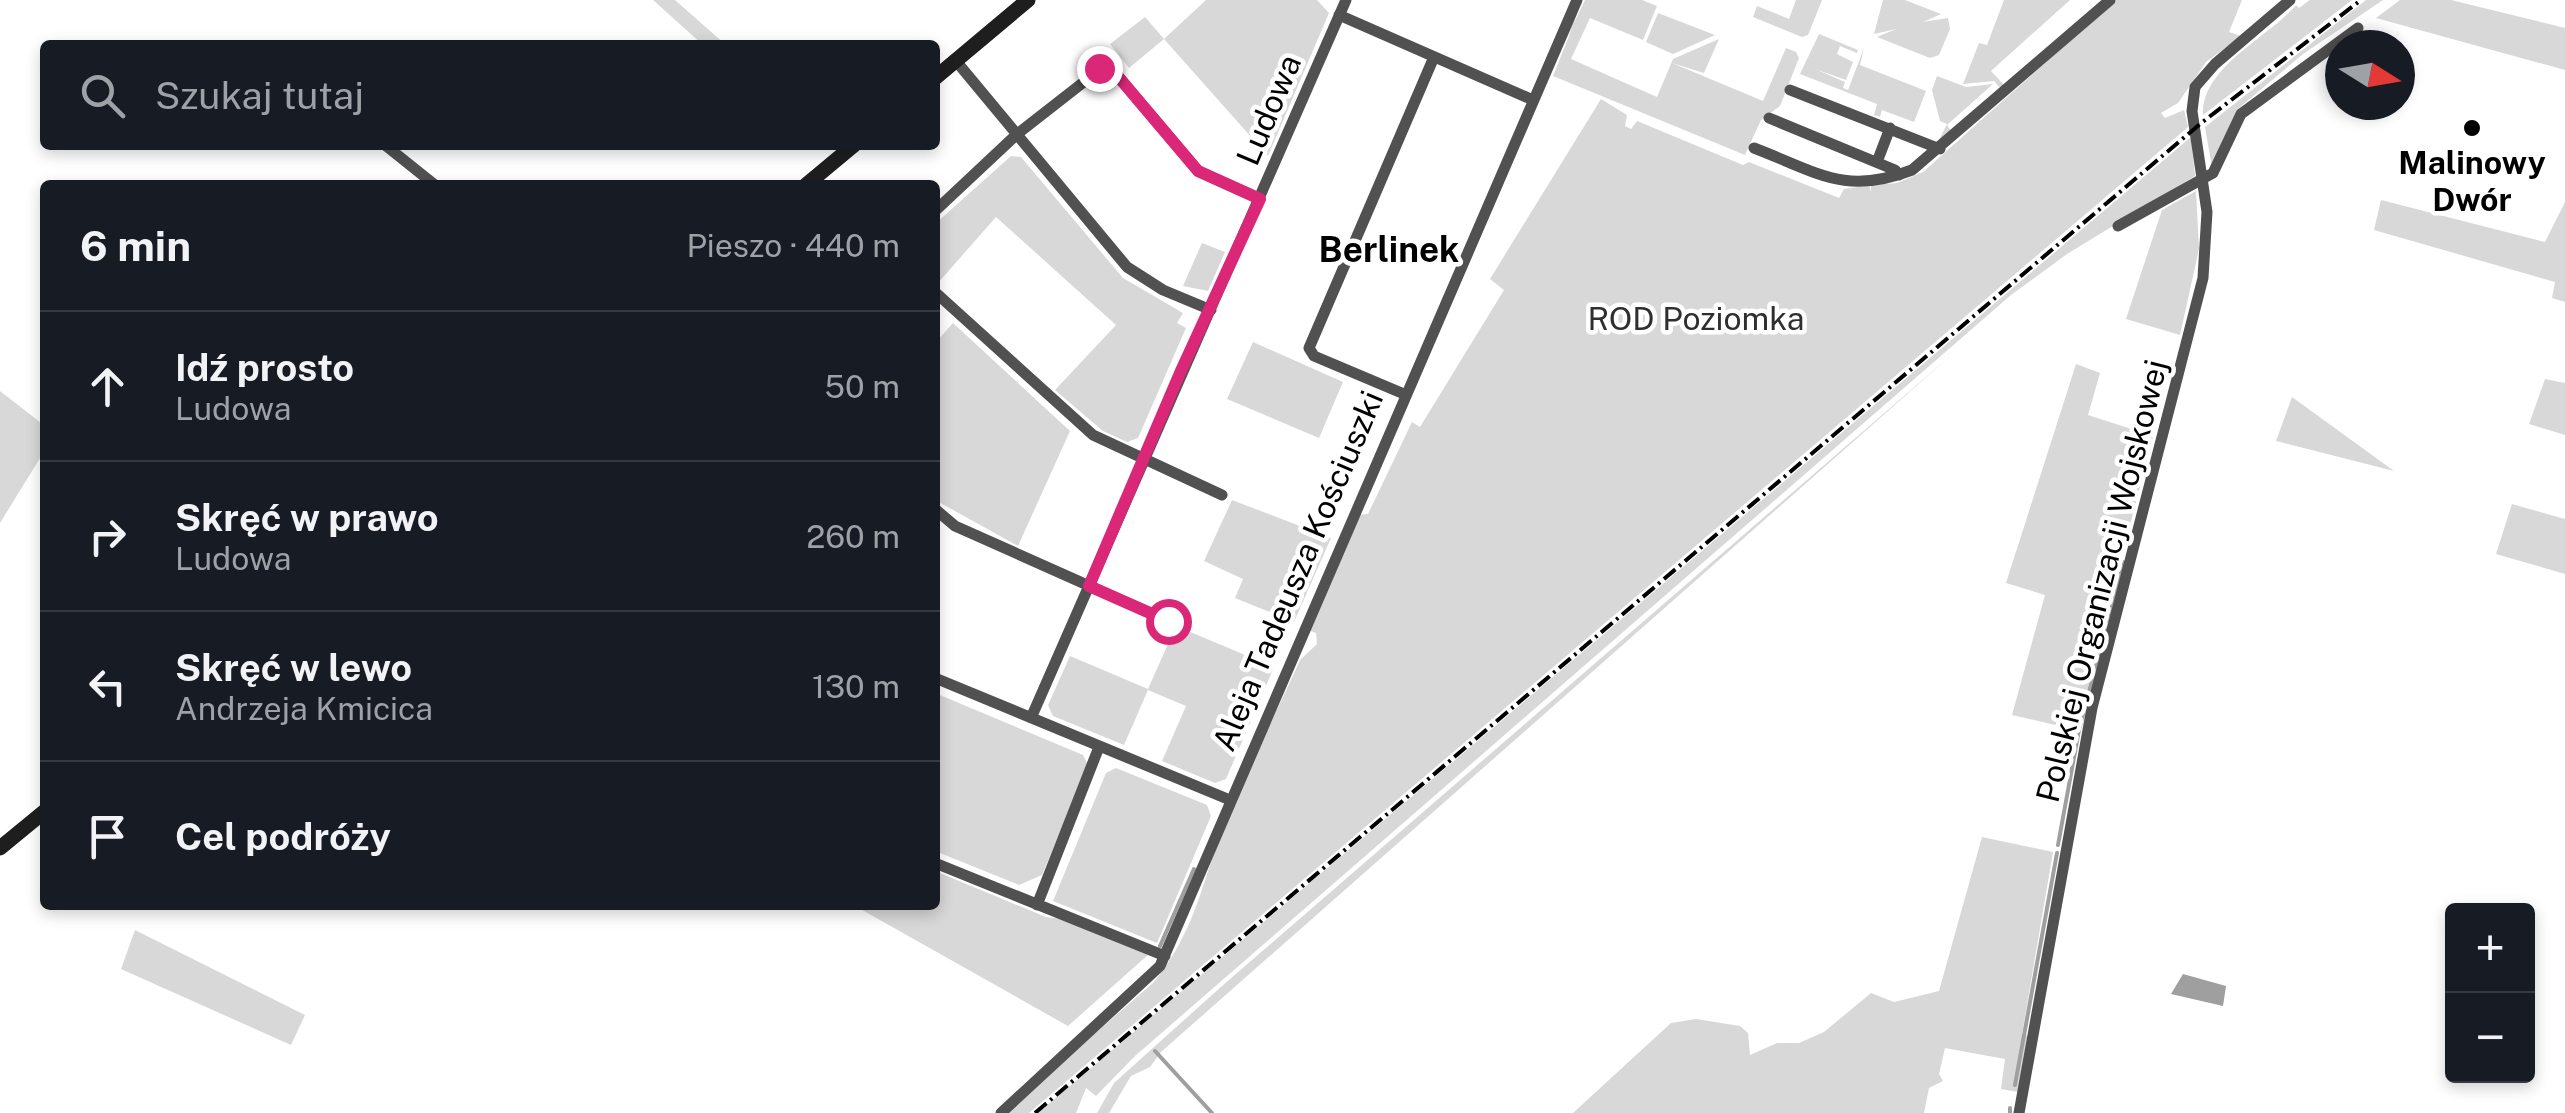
<!DOCTYPE html>
<html lang="pl">
<head>
<meta charset="utf-8">
<style>
	body { margin:0; font-family:"Public Sans",sans-serif; background:#242831; color:#f1f3f6 }
	.controls { position:absolute; right:30px; bottom:30px; display:grid; overflow:hidden; border-radius:10px; box-shadow:0 5px 15px #0003 }
	.controls button { width:90px; height:90px; display:grid; place-items:center; padding:0; border:0; border-bottom:2px solid #363941; background:#171b24; color:#f1f3f6; font:50px sans-serif }
	.compass { position:absolute; left:2325px; top:30px; width:90px; height:90px; border-radius:50%; background:#171b24; box-shadow:0 5px 15px #0003; rotate:101deg }
	.stop { position:absolute; width:30px; height:30px; margin:-22px; border:8px solid #db2777; border-radius:50%; background:#fff }
	.stop.end { background:#db2777; border-color:#fff; box-shadow:0 2px 10px #0008 }
	.list { margin:0; padding:0; list-style:none }
	h2 { display:flex; justify-content:space-between; align-items:center; height:130px; margin:0; padding:0 40px; font-size:42px }
	h2 small { font-size:32px; font-weight:400; color:#9ea1a6 }
	.list li { display:grid; grid-template-columns:65px 1fr auto; gap:30px; align-items:center; box-sizing:border-box; height:150px; padding:0 40px; border-top:2px solid #363941 }
	.list b { display:block; font-size:38px; white-space:nowrap }
	.list p { margin:0; font-size:32px; white-space:nowrap; color:#9ea1a6 }
	.list em { font-size:32px; font-style:normal; color:#9ea1a6 }
	.icon { flex:none; width:55px; height:55px; fill:none; stroke:currentColor; stroke-width:2; stroke-linecap:round; stroke-linejoin:round }
	.map { position:relative; flex:none; width:2565px; height:1113px; overflow:hidden }
	.search { position:absolute; background:#171b24; box-shadow:0 5px 15px #0003; left:40px; top:40px; width:900px; height:110px; display:flex; align-items:center; gap:25px; box-sizing:border-box; padding:0 35px; border-radius:10px; color:#9ea1a6; font-size:38px }
	.panel { position:absolute; background:#171b24; box-shadow:0 5px 15px #0003; left:40px; top:180px; width:900px; height:730px; border-radius:10px }
	.map>svg:first-child { display:block }
	.green { fill:#d8d8d8 }
	.water { fill:#9f9f9f }
	.lines { fill:none; stroke-linecap:round; stroke-linejoin:round }
	.stream { stroke:#9f9f9f; stroke-width:4 }
	.street { stroke:#515151; stroke-width:11 }
	.secondary { stroke:#1e1e1e; stroke-width:15 }
	.rail { stroke:#000; stroke-width:4; stroke-dasharray:15 5 2.5 5; stroke-linecap:butt }
	.route { stroke:#db2777; stroke-width:12 }
	.poi-dot { fill:#000; stroke:#fff; stroke-width:4 }
	.labels { text-anchor:middle; stroke-width:9; stroke-linejoin:round; paint-order:stroke }
	.street-label { font-size:32px; fill:#000; stroke:#fff }
	.poi-label { font-size:32px; font-weight:bold; fill:#000; stroke:#fff }
	.park-label { font-size:32px; fill:#2f2f2f; stroke:#fff }
	.neighbourhood-label { font-size:35px; font-weight:bold; fill:#000; stroke:#fff }
</style>
</head>
<body>
<div class="map">
<svg width="2565" height="1113" viewBox="0 0 2565 1113">
	<rect width="100%" height="100%" fill="#fff"/>
	<path class="green" d="M653,0H675L726,45H703Z
		M1206,0H1317L1329,13L1268,156L1164,39L1129,68L1110,44L1145,17L1164,39Z
		M1581,0L1574,23L1585,0H1642L1657,6L1643,40L1590,18L1571,59L1657,97L1673,59L1719,39L1704,73L1672,63L1763,101L1786,48L1796,52L1799,58L1780,106L1761,120L1745,155L1553,76L1573,26L1547,78Z
		M1796,0H1822L1808,35L1802,37L1753,17L1757,6L1789,19Z
		M1883,0H1905L1941,14L1923,22L1948,18L1950,29L1939,55L1930,58L1877,37L1896,29L1874,34Z
		M2004,0H2070L1991,71L2005,86L2001,89L1994,81L1963,84L1979,43L1987,45Z
		M2116,0H2242L2229,32L2241,36L2206,62L2178,103L2161,113L2165,118L2184,110L2188,127L1029,1113H1004L1154,982C1189,938 1198,901 1215,850C1237,786 1272,723 1300,660L1317,644L1316,633L1308,630L1357,515L1368,514L1412,422L1420,427L1504,290L1490,279L1601,99L1627,115L1625,126L1631,129L1637,121L1743,165L1749,162L1839,198L1844,189L1869,185L1871,192V185L1897,183L1923,172Z
		M2310,0H2352L2203,115C2201,67 2268,38 2296,5L2299,8Z
		M2366,0H2383L2303,54L2239,108L2212,168L2205,127Z
		M2400,0H2451L2565,28V70L2376,18Z
		M1658,13L1715,35L1673,54L1646,42Z
		M1819,34L1858,50L1857,53L1840,46L1837,54L1853,62L1846,80L1815,69L1845,82L1843,88L1848,90L1864,48L1860,65L1926,91L1914,122L1882,110L1880,117L1874,115L1877,104L1800,74Z
		M1937,76L1966,87L1993,84L1947,125L1952,132L1939,140L1947,124L1940,121L1932,90Z
		M2191,137L2195,176L2067,254L2011,295L1135,1056L1096,1096L1086,1088L1076,1113H1038Z
		M1011,156L1021,157L1123,278L1183,313L1177,323L1186,328L1138,438L1127,442L1103,431L1055,390L1116,325L996,217L938,283L935,280V224Z
		M2196,191L2199,249L2180,335L2126,319L2162,210Z
		M2381,200L2545,242L2565,202V302L2552,298L2555,282L2374,230Z
		M1202,243L1225,252L1208,291L1183,286Z
		M953,323L1070,431L1018,546L935,500V343Z
		M1253,342L1343,382L1319,438L1227,399Z
		M1956,351L1161,1052L1150,1067L1131,1076L1109,1113H1097L1114,1083L1222,986Z
		M2076,364L2100,373L2088,415L2153,436L2077,730L2012,715L2045,595L2006,583Z
		M2545,379L2565,383V435L2529,424Z
		M0,391L45,426V450L0,523Z
		M2292,397L2394,471L2276,441Z
		M1232,500L1331,538L1294,622L1235,598L1243,579L1204,561Z
		M2512,504L2565,519V574L2496,554Z
		M1176,626L1274,667L1226,779L1215,783L1162,761L1186,706L1148,690L1124,745L1053,716L1048,705L1070,656L1148,689Z
		M935,693L1083,755L1088,765L1042,875L1019,885L935,851Z
		M1116,768L1207,805L1211,816L1157,943L1053,901L1106,773Z
		M1982,837L2053,852L2022,1034L2028,1036L2018,1092L2001,1089L2005,1059L1945,1048L1939,1074L1943,1081L1929,1088L1924,1113H1573L1671,1023L1696,1019L1740,1026L1748,1033L1750,1055L1777,1043H1799L1824,1032L1871,993L1894,1002L1939,991Z
		M935,871L1046,917L1063,919L1149,954L1068,1026L855,906L935,905Z
		M135,930L305,1015L291,1045L121,969Z"/>
	<path class="water" d="M2183,974L2226,986L2223,1006L2171,994Z"/>
	<g class="lines">
		<path class="stream" d="M2058,845L2079,730L2123,562
			M1160,946L1194,869
			M1155,1051L1212,1113
			M2015,1085L2057,853
			M2010,1113V1108"/>
		<path class="street" d="M1339,15L1533,100
			M956,61L1127,267L1163,290L1211,310
			M1790,90L1940,149
			M1769,118L1895,170L1899,175
			M385,145L435,185
			M1754,148C1817,172 1845,196 1912,170L2110,0
			M1877,162L1890,128
			M935,211L1016,135L1103,67L1116,74L1198,171L1260,199
			M2118,226L2213,173L2241,114L2358,28
			M935,292L1093,435L1222,495
			M1404,394L1314,356L1309,348L1434,57
			M935,509L955,526L1168,621
			M935,678L1230,800
			M1031,718L1346,0
			M935,863L1165,956
			M1037,905L1099,747
			M1001,1113L1160,966L1577,0
			M2019,1113L2092,708L2203,278L2207,212L2192,111L2195,87L2215,64L2290,0"/>
		<path class="secondary" d="M935,78L1028,0
			M806,185L854,145
			M0,848L45,811"/>
		<path class="rail" d="M1035,1113L2200,124L2361,0"/>
	</g>
	<g class="lines">
		<path class="route" d="M1099,68L1116,74L1198,171L1260,199L1180,373L1089,586L1168,621"/>
	</g>
	<circle class="poi-dot" cx="2472" cy="128" r="10"/>
	<g class="labels">
		<g class="street-label">
			<text transform="translate(1269 110) rotate(-67)" y="11">Ludowa</text>
			<text transform="translate(1298 571) rotate(-67)" y="11">Aleja Tadeusza Kościuszki</text>
			<text transform="translate(2102 581) rotate(-76)" y="11">Polskiej Organizacji Wojskowej</text>
		</g>
		<g class="poi-label">
			<text x="2472" y="174">Malinowy<tspan x="2472" dy="37">Dwór</tspan></text>
		</g>
		<g class="park-label">
			<text x="1696" y="330">ROD Poziomka</text>
		</g>
		<g class="neighbourhood-label">
			<text x="1389" y="262">Berlinek</text>
		</g>
	</g>
</svg>
<div class="controls">
<button>+</button>
<button>−</button>
</div>
<svg class="compass" viewBox="-18 -18 36 36"><path d="M0-13l5 13h-10z" fill="#e53935"/><path d="M0 13l5-13h-10z" fill="#9ea1a6"/></svg>
<div class="stop" style="left:1168px;top:621px"></div>
<div class="stop end" style="left:1099px;top:68px"></div>
<div class="search"><svg class="icon" aria-label="search" viewBox="0 0 24 24"><circle cx="10" cy="10" r="6"/><path d="M15 15l6 6"/></svg>Szukaj tutaj</div>
<section class="panel">
<h2>6 min<small>Pieszo · 440 m</small></h2>
<ul class="list">
<li><svg class="icon" aria-label="ahead" viewBox="0 0 24 24"><path d="M12 20V5M6 11l6-6 6 6"/></svg><div><b>Idź prosto</b><p>Ludowa</p></div><em>50 m</em></li>
<li><svg class="icon" aria-label="right" viewBox="0 0 24 24"><path d="M7 20v-9h11M14 6l5 5-5 5"/></svg><div><b>Skręć w prawo</b><p>Ludowa</p></div><em>260 m</em></li>
<li><svg class="icon" aria-label="left" viewBox="0 0 24 24"><path d="M17 20v-9H6M10 6l-5 5 5 5"/></svg><div><b>Skręć w lewo</b><p>Andrzeja Kmicica</p></div><em>130 m</em></li>
<li><svg class="icon" aria-label="arrive" viewBox="0 0 24 24"><path d="M6 21V4h12l-3 4 3 4H6"/></svg><div><b>Cel podróży</b></div></li>
</ul>
</section>
</div>
</body>
</html>
